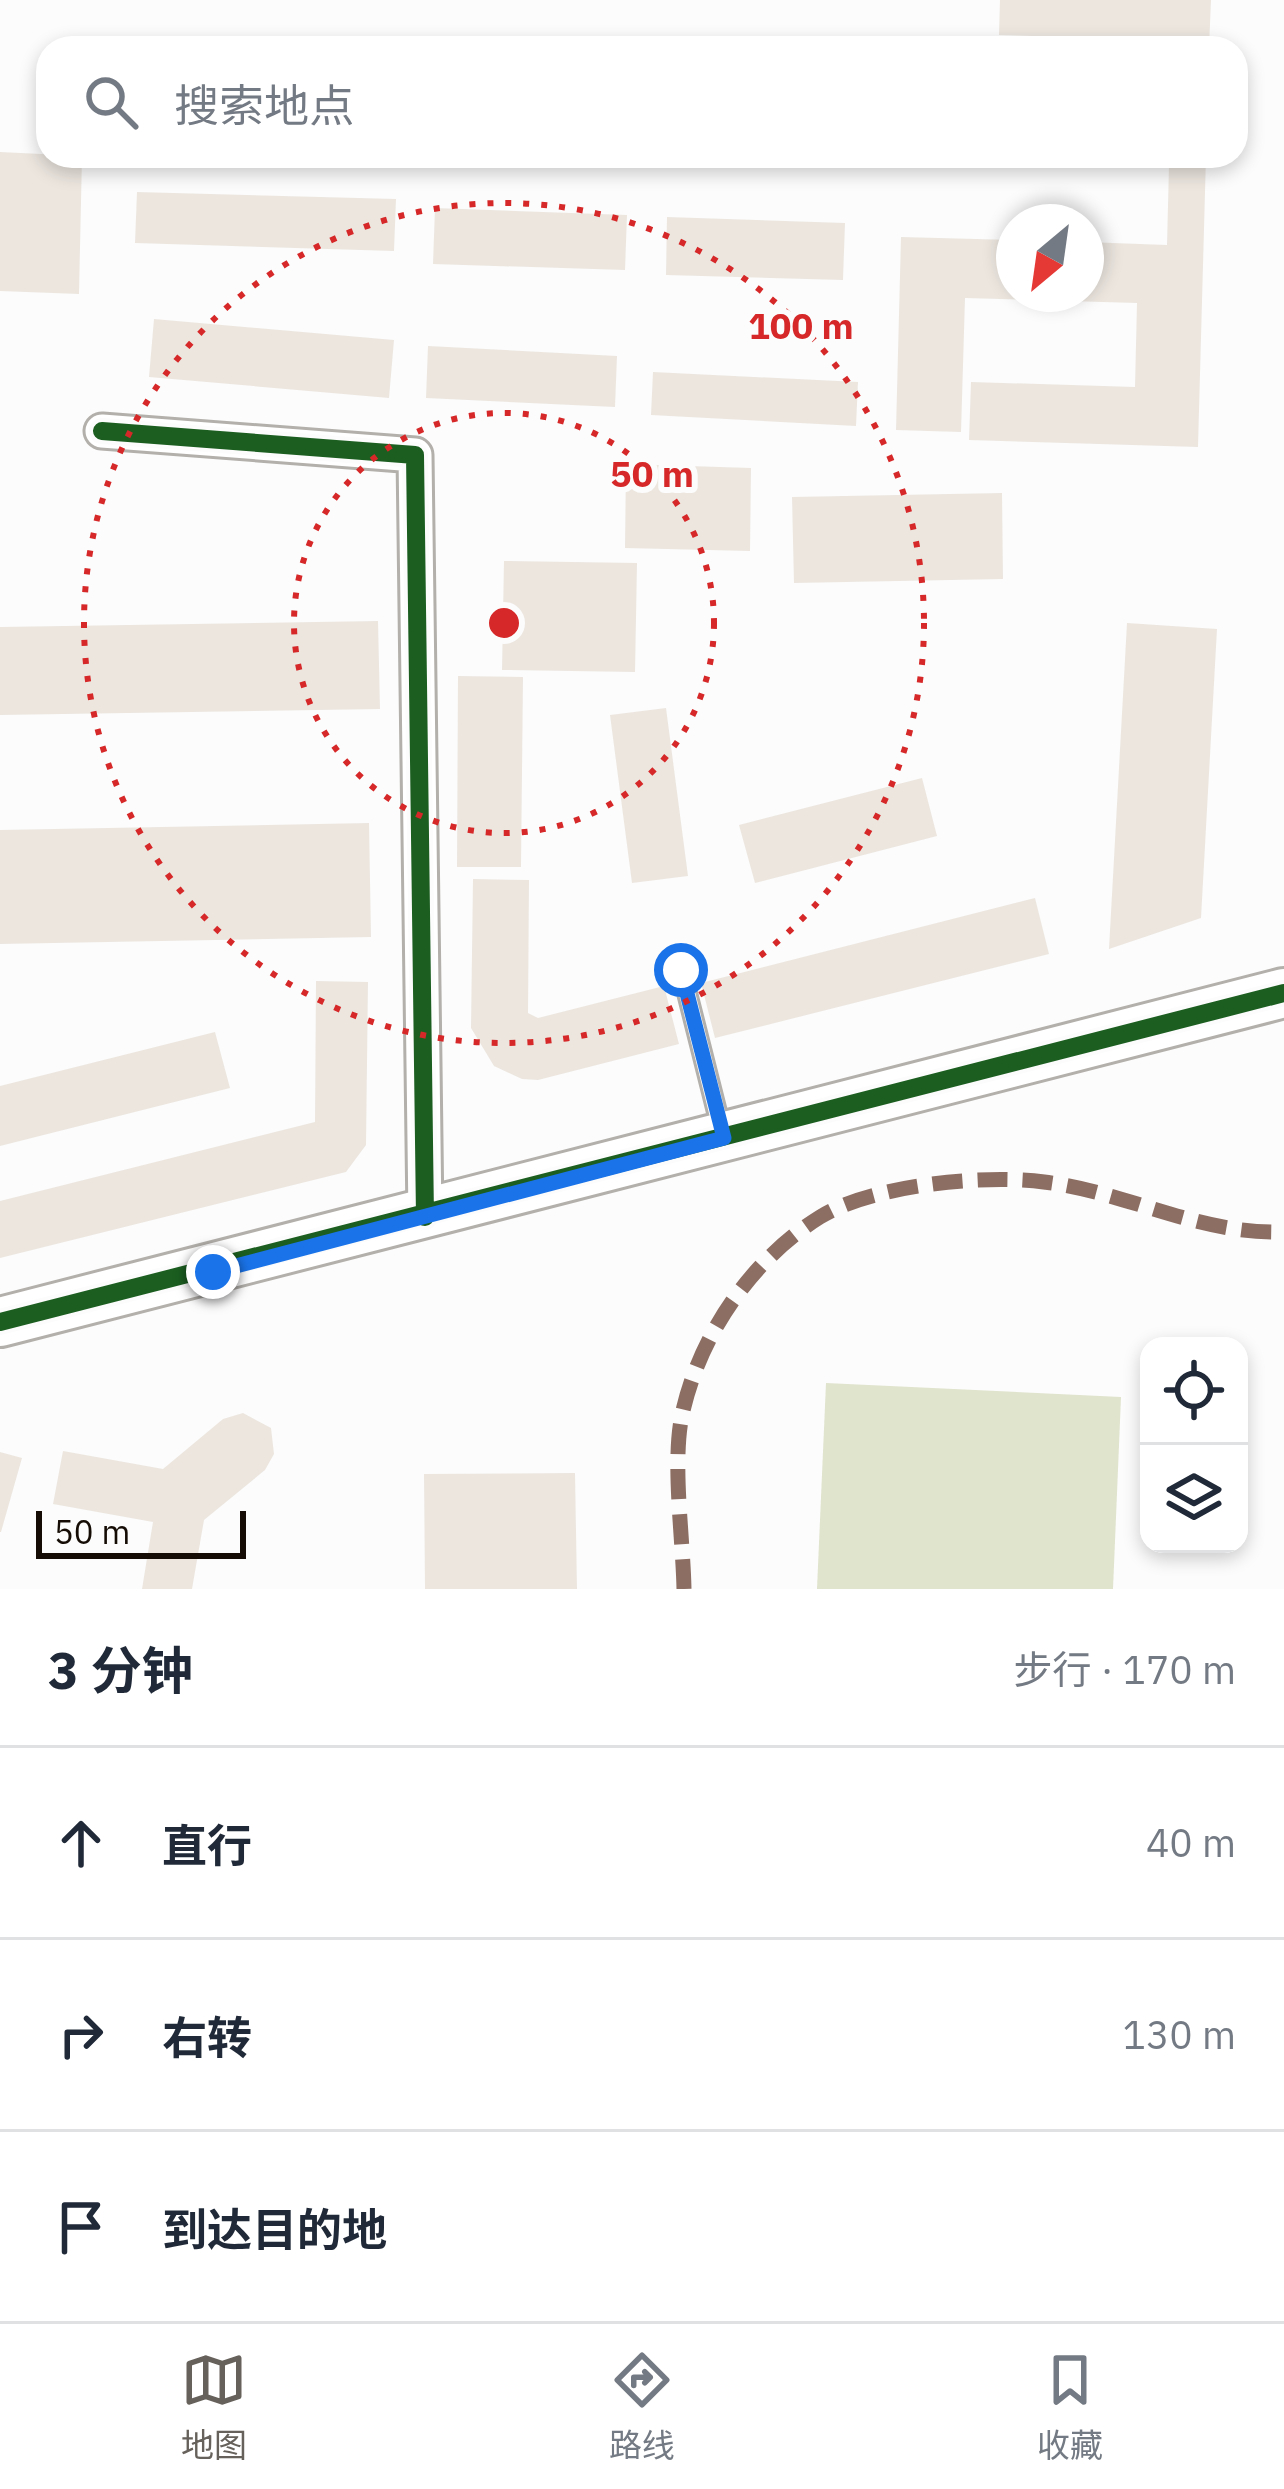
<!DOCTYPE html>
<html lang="zh">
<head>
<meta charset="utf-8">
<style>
	body { margin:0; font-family:"IBM Plex Sans","Noto Sans SC",sans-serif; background:#f6f6f7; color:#1f2937 }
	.controls { position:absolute; right:36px; bottom:36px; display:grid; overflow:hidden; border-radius:24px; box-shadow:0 6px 18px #0003 }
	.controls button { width:108px; height:108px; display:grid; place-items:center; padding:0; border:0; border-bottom:3px solid #e0e1e3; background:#fff; color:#1f2937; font:60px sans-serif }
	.compass { position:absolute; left:996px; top:204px; width:108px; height:108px; border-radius:50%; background:#fff; box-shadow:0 6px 18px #0003; rotate:209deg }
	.scale { position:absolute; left:36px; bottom:30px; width:210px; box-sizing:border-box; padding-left:12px; border:6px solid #150d05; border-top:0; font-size:33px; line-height:42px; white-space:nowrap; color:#150d05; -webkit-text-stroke:9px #fcfcfc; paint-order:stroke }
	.stop { position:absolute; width:36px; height:36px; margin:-27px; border:9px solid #1a73e8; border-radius:50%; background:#fff }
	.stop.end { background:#1a73e8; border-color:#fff; box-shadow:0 3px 12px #0008 }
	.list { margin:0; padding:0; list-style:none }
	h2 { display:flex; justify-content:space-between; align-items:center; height:156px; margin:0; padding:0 48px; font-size:51px }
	h2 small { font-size:39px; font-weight:400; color:#747a83 }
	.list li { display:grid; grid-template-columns:78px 1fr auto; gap:36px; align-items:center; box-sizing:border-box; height:192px; padding:0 48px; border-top:3px solid #e0e1e3 }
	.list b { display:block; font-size:45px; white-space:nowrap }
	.list em { font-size:39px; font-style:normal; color:#747a83 }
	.icon { flex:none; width:66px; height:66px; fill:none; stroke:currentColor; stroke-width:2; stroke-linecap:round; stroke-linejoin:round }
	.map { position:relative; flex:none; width:1284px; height:1589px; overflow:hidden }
	.search { position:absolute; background:#fff; box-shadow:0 6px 18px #0003; left:36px; right:36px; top:36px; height:132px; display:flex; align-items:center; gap:30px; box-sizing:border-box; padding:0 42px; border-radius:36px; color:#747a83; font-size:45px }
	.sheet { height:732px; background:#fff }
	nav { display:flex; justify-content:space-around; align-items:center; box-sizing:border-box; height:168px; border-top:3px solid #e0e1e3; background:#fff; font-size:33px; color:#747a83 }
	nav a { display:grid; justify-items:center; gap:6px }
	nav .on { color:#66615b }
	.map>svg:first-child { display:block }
	.pitch { fill:#e0e4cd }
	.building { fill:#ece6df }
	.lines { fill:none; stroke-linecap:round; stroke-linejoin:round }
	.lane-casing { stroke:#b3b0ab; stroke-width:22 }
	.street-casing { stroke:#b3b0ab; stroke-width:39 }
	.secondary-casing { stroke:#b3b0ab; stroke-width:54 }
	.lane { stroke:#fff; stroke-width:16 }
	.street { stroke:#fff; stroke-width:33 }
	.secondary { stroke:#fff; stroke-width:48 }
	.quiet { stroke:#8d6e63; stroke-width:15; stroke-dasharray:30 15; stroke-linecap:butt }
	.cycleway-casing { stroke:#fcfcfc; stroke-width:26 }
	.cycleway { stroke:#1b5e20; stroke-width:18 }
	.route { stroke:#1a73e8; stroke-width:15 }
	.ring { fill:none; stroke:#d62828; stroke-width:6; stroke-dasharray:6 12 }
	.centre { fill:#d62828; stroke:#fcfcfc; stroke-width:6 }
	.ring-label { font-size:36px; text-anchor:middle; font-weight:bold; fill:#d62828; stroke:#fcfcfc; stroke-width:12; stroke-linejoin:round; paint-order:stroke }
</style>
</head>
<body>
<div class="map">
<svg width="1284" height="1589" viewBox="0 0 1284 1589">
	<rect width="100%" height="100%" fill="#fcfcfc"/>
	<path class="pitch" d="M826,1383L1121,1397L1113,1589H817Z"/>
	<path class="building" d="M1000,0H1211L1209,48H1172V40L999,35Z
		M0,152L82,156L79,294L0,291Z
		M962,156H1206L1198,447L969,440L971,382L1135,387L1137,303L965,298L961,432L896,430L901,237L1014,240V294H1086V242L1167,245L1169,166Z
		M137,192L396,199L394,251L135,243Z
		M435,208L627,215L625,270L433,264Z
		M667,217L845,223L843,280L666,275Z
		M154,319L394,340L389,398L149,377Z
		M428,346L617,356L615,407L426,398Z
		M653,372L858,382L856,426L651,415Z
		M626,464L751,468L750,551L625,548Z
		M1002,493L1003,579L794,583L792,497Z
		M504,561L637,563L635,672L502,670Z
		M378,621L380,709L0,715V627Z
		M1127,623L1217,629L1201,918L1109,949Z
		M458,676L523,677L521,867H457Z
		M666,708L688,876L632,883L610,715Z
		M922,778L937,836L755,883L739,825Z
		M369,823L371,937L0,944V830Z
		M473,879L529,880L528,1013L538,1018L664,986L679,1044L538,1080L522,1079L494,1066L471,1028Z
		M1035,898L1049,954L715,1038L701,983Z
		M316,981L368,982L366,1145L346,1172L0,1258V1201L315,1122Z
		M215,1032L230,1088L0,1146V1086Z
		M243,1413L271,1428L274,1454L265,1470L204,1520L192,1589H142L153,1522L53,1504L63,1451L163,1469L223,1419Z
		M0,1452L22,1458L1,1532H0Z
		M575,1473L577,1589H425L424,1474Z"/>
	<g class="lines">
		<g class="lane-casing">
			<path id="lane" d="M681,969L722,1132"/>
		</g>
		<g class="street-casing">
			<path id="street" d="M102,431L415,455L425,1217"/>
		</g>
		<g class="secondary-casing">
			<path id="secondary" d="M0,1322L1284,993"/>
		</g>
		<use href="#lane" class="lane"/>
		<use href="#street" class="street"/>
		<use href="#secondary" class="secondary"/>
		<path class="quiet" d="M684,1589C683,1538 672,1463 682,1415C699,1336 751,1260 820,1217C871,1185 985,1174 1044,1182C1127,1192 1199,1235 1284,1232"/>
		<g class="cycleway-casing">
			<path id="cycleway" d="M102,431L415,455L425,1217
				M0,1322L1284,993"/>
		</g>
		<use href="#cycleway" class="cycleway"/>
	</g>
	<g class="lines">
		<path class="route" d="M213,1272L724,1138L681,970"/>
	</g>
	<g class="ring">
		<circle cx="504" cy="623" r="210"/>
		<circle cx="504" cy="623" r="420"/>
	</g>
	<circle cx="504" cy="623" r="18" class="centre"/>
	<g class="ring-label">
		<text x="801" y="339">100 m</text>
		<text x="652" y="487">50 m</text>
	</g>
</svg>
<div class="controls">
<button><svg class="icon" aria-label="locate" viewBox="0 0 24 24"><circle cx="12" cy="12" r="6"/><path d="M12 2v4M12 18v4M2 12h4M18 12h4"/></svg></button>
<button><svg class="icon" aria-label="layers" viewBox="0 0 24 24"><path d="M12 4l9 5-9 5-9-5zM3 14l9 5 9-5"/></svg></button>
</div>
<svg class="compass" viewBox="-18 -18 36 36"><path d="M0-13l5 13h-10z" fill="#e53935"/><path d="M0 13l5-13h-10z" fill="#747a83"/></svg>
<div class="scale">50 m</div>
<div class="stop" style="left:681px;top:970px"></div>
<div class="stop end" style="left:213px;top:1272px"></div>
<div class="search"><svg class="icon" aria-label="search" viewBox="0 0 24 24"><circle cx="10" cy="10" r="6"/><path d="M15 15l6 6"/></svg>搜索地点</div>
</div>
<section class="sheet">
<h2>3 分钟<small>步行 · 170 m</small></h2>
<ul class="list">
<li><svg class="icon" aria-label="ahead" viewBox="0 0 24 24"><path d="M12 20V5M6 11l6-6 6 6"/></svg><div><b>直行</b></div><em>40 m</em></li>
<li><svg class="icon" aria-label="right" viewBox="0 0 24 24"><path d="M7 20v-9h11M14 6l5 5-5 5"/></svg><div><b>右转</b></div><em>130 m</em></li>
<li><svg class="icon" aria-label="arrive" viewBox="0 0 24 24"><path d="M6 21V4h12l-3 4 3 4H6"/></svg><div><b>到达目的地</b></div></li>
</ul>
</section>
<nav>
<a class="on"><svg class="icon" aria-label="map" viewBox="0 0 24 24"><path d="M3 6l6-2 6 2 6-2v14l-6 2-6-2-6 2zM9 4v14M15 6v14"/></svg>地图</a>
<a><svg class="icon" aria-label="directions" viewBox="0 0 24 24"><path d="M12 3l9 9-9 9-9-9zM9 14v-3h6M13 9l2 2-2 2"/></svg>路线</a>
<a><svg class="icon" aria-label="saved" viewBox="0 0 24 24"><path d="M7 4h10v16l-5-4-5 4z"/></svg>收藏</a>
</nav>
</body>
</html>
